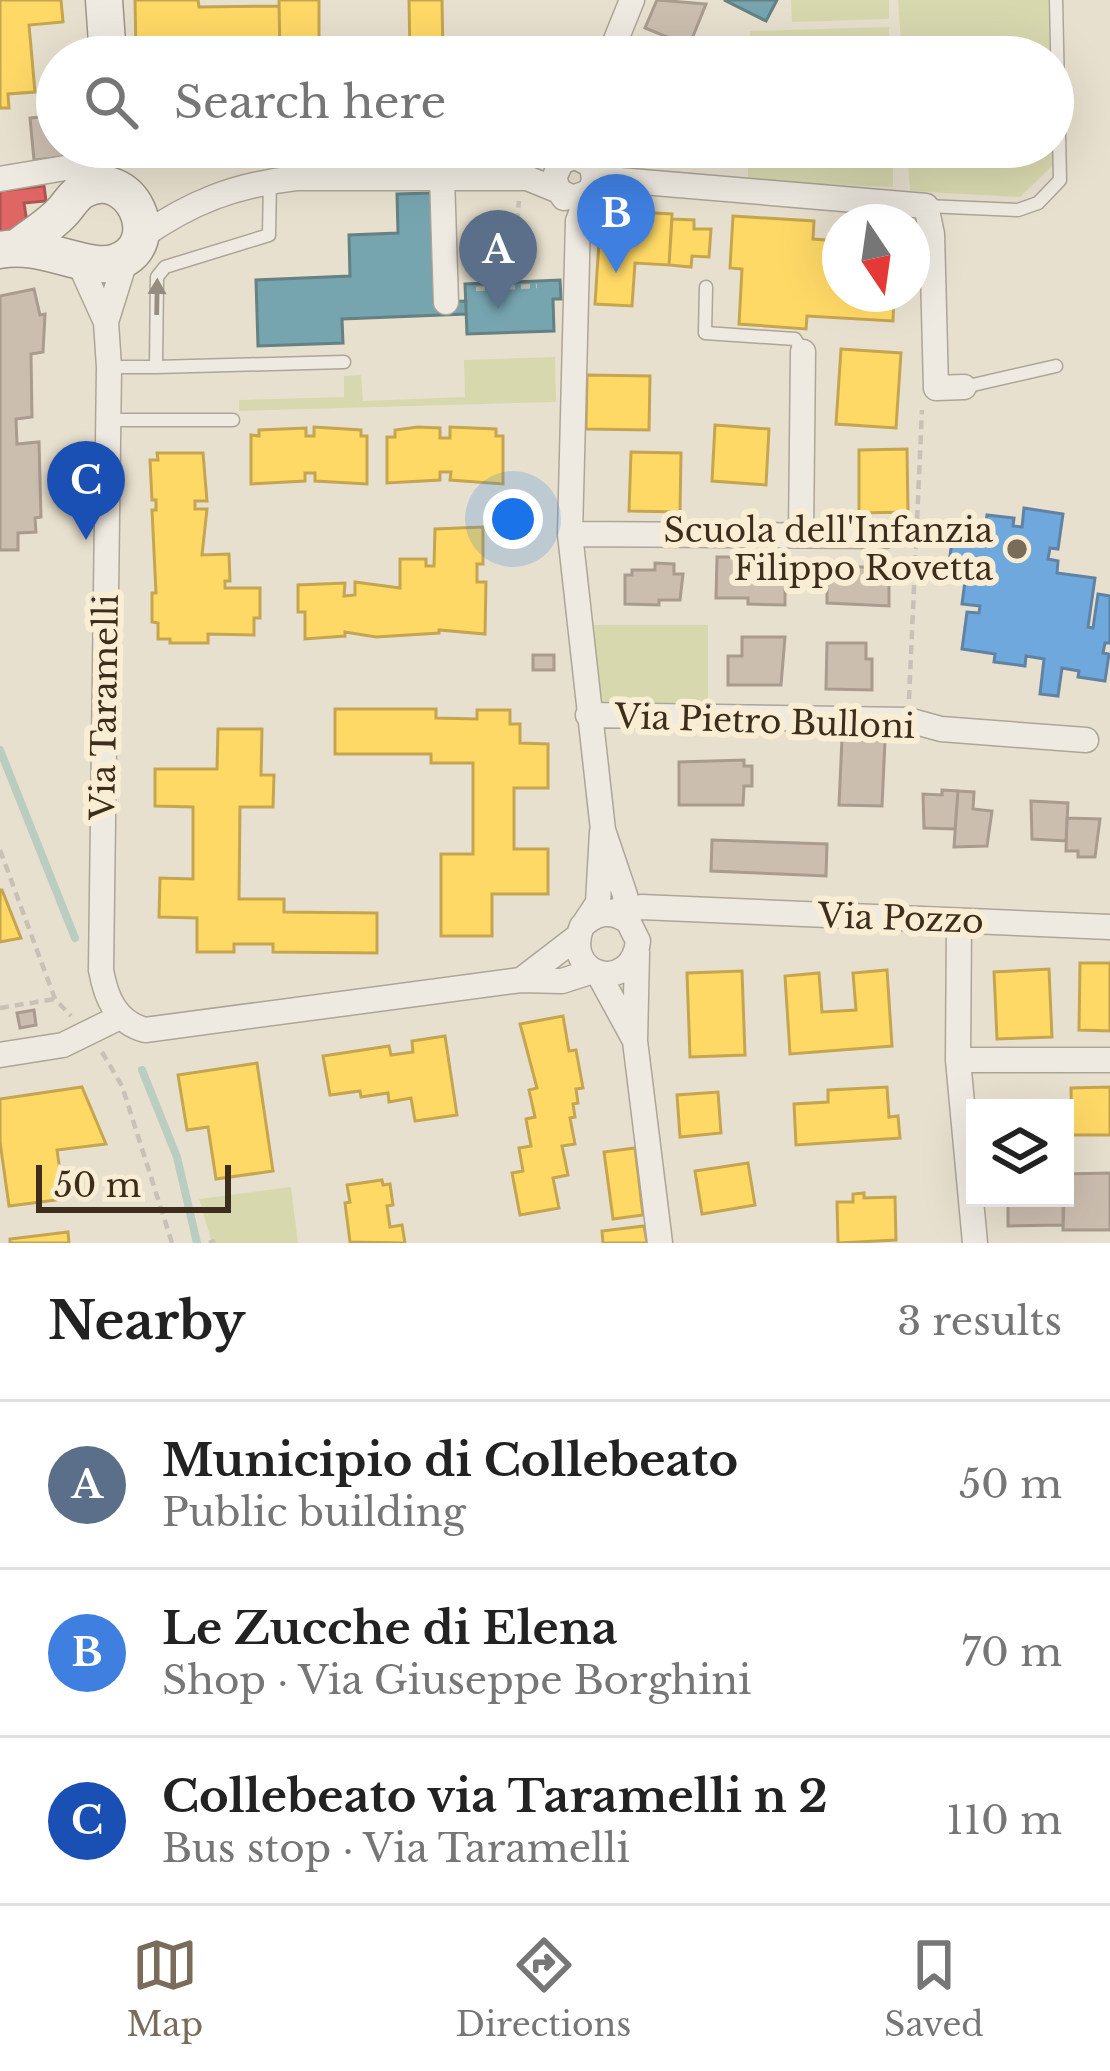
<!DOCTYPE html>
<html lang="en">
<head>
<meta charset="utf-8">
<style>
	body { margin:0; font-family:"Libre Baskerville",serif; background:#f2f2f2; color:#222 }
	.controls { position:absolute; right:36px; bottom:36px; display:grid; overflow:hidden; border-radius:0px; box-shadow:0 12px 48px #0002 }
	.controls button { width:108px; height:108px; display:grid; place-items:center; padding:0; border:0; border-bottom:3px solid #e0e0e0; background:#fff; color:#222; font:60px sans-serif }
	.compass { position:absolute; left:822px; top:204px; width:108px; height:108px; border-radius:50%; background:#fff; box-shadow:0 12px 48px #0002; rotate:167deg }
	.scale { position:absolute; left:36px; bottom:30px; width:195px; box-sizing:border-box; padding-left:12px; border:6px solid #3d2d1d; border-top:0; font-size:33px; line-height:42px; white-space:nowrap; color:#3d2d1d; -webkit-text-stroke:9px #f9eed4; paint-order:stroke }
	.you { position:absolute; left:513px; top:519px; width:42px; height:42px; margin:-30px; border:9px solid #fff; border-radius:50%; background:#1a73e8; box-shadow:0 0 0 18px #1a73e833 }
	.badge { display:grid; place-items:center; width:78px; height:78px; border-radius:50%; background:#796c5b; color:#fff; font-size:39px; font-weight:700 }
	.pin { position:absolute; translate:-50% -99px; filter:drop-shadow(0 3px 6px #0008) }
	.pin::after { content:''; position:absolute; top:63px; width:42px; height:36px; background:inherit; clip-path:polygon(0 0,100% 0,50% 100%) }
	.list { margin:0; padding:0; list-style:none }
	h2 { display:flex; justify-content:space-between; align-items:center; height:156px; margin:0; padding:0 48px; font-size:51px }
	h2 small { font-size:39px; font-weight:400; color:#767676 }
	.list li { display:grid; grid-template-columns:78px 1fr auto; gap:36px; align-items:center; box-sizing:border-box; height:168px; padding:0 48px; border-top:3px solid #e0e0e0 }
	.list b { display:block; font-size:45px; white-space:nowrap }
	.list p { margin:0; font-size:39px; white-space:nowrap; color:#767676 }
	.list em { font-size:39px; font-style:normal; color:#767676 }
	.icon { flex:none; width:66px; height:66px; fill:none; stroke:currentColor; stroke-width:2; stroke-linecap:round; stroke-linejoin:round }
	.map { position:relative; flex:none; width:1110px; height:1243px; overflow:hidden }
	.search { position:absolute; background:#fff; box-shadow:0 12px 48px #0002; left:36px; right:36px; top:36px; height:132px; display:flex; align-items:center; gap:30px; box-sizing:border-box; padding:0 42px; border-radius:66px; color:#767676; font-size:45px }
	.sheet { height:660px; background:#fff }
	nav { display:flex; justify-content:space-around; align-items:center; box-sizing:border-box; height:168px; border-top:3px solid #e0e0e0; background:#fff; font-size:33px; color:#767676 }
	nav a { display:grid; justify-items:center; gap:6px }
	nav .on { color:#796c5b }
	.map>svg:first-child { display:block }
	.green { fill:#d8d8af }
	.homes { fill:#ffd966; stroke:#c5a550; stroke-width:3 }
	.shops { fill:#e06666; stroke:#af5550; stroke-width:3 }
	.schools { fill:#6fa8dc; stroke:#6083a3; stroke-width:3 }
	.public { fill:#76a5af; stroke:#658183; stroke-width:3 }
	.lines { fill:none; stroke-linecap:round; stroke-linejoin:round }
	.stream { stroke:#bacdc1; stroke-width:8 }
	.building { fill:#ccbeaf; stroke:#a99b8d; stroke-width:3 }
	.lane-casing { stroke:#ada597; stroke-width:15 }
	.street-casing { stroke:#ada597; stroke-width:27 }
	.secondary-casing { stroke:#9d9486; stroke-width:39 }
	.path { stroke:#c8c1b7; stroke-width:4.5; stroke-dasharray:9 6; stroke-linecap:butt }
	.lane { stroke:#efeae1; stroke-width:12 }
	.street { stroke:#efeae1; stroke-width:24 }
	.secondary { stroke:#efeae1; stroke-width:36 }
	.oneway { fill:#968c7f }
	.poi-dot { fill:#796c5b; stroke:#f9eed4; stroke-width:4.5 }
	.labels { text-anchor:middle; stroke-width:12; stroke-linejoin:round; paint-order:stroke }
	.poi-label { font-size:33px; fill:#3d2d1d; stroke:#f9eed4; text-anchor:end }
	.street-label { font-size:33px; fill:#3d2d1d; stroke:#f9eed4 }
</style>
</head>
<body>
<div class="map">
<svg width="1110" height="1243" viewBox="0 0 1110 1243">
	<rect width="100%" height="100%" fill="#e8e0ce"/>
	<path class="green" d="M791,0H889V19L792,22Z
		M898,0H1048L1050,57H902Z
		M889,27L890,57H750V31Z
		M748,147H893V187L748,181Z
		M907,147H1052V166L1020,197L910,191Z
		M555,357L556,402L239,411V400L344,397V376L361,375L363,401L465,397L464,360Z
		M587,625H708V703L599,702Z
		M291,1187L298,1243H212L199,1199Z"/>
	<path class="homes" d="M0,0H61L63,22L29,25L35,92L8,94L9,108H0Z
		M135,0H198L199,7L279,6L280,51L136,53Z
		M279,0H319V57H280Z
		M409,0H442L443,57H410Z
		M410,147H559L558,150Z
		M601,210L672,214L669,265L635,263L632,306L595,304Z
		M733,216L814,221L813,239L840,241V294H894L893,321L807,316L806,329L739,324L742,269L730,268Z
		M672,219L694,220V229H711L709,257L692,256L691,267L669,265Z
		M841,349L901,353L896,428L836,424Z
		M587,375L650,376L649,430L586,429Z
		M715,425L769,429L766,485L712,481Z
		M314,427L361,430V436H367V484L315,481V473H305V481L251,484V435L259,436V430L306,428V436H314Z
		M418,427L440,428V438H450V427L496,429V436H503V484L450,480L451,472H440V480L387,483V437H395V430Z
		M907,449L908,512L859,513V450Z
		M631,452L681,453L680,512L629,511Z
		M157,453H203L207,501H195V509H207L202,555L229,554L230,581H225V588H260V618H254V635L208,634V643H170V639H158V623L152,622V593H156L152,510H156V500H152L150,460H158Z
		M483,527V564H477V582H486L485,634L439,630V633L376,637L345,632V636L305,639V612H298V585L345,583L344,596L355,595V582L400,588V559H426V566H434L435,529Z
		M335,709H436V718L477,719V710H510V724H520V743L548,744V788H514V849H548V894H492V936H441V854H473V763H431V754H335Z
		M218,729H262L261,775H274L273,807H240L239,899H284V912L377,913V953L273,952V944H234V952H197V918L159,917L160,878L193,879V807L155,806V769H217Z
		M0,890H2L21,938L0,942Z
		M1080,963H1110V1031L1079,1030Z
		M1049,969L1052,1037L997,1039L994,972Z
		M887,970L892,1046L790,1054L785,976L819,973L822,1012L856,1010L853,973Z
		M742,971L745,1055L690,1057L687,973Z
		M563,1016L569,1051L576,1050L583,1088L576,1089L578,1103L573,1104L575,1117L570,1118L575,1144L562,1146L568,1175L553,1178L559,1208L520,1215L512,1173L523,1171L519,1148L531,1146L526,1119L535,1117L529,1090L537,1088L520,1024Z
		M445,1036L457,1115L415,1121L411,1098L389,1102L388,1093L361,1097L360,1091L330,1095L323,1056L389,1046L391,1055L413,1052L412,1041Z
		M257,1063L273,1171L216,1179L208,1127L187,1130L178,1075Z
		M82,1087L106,1144L57,1150L64,1199L9,1206L0,1142V1099Z
		M887,1087L889,1117L898,1116L900,1138L796,1145L794,1104L828,1102V1090Z
		M1110,1087V1135H1072L1071,1088Z
		M718,1092L721,1133L680,1137L677,1095Z
		M635,1148L643,1215L613,1219L604,1152Z
		M748,1163L755,1205L702,1214L695,1171Z
		M382,1180L383,1185L390,1184L393,1205L387,1206L390,1227L402,1225L405,1243L350,1242L345,1203L350,1202L347,1185Z
		M864,1193V1198L895,1197L896,1240L838,1243L837,1202H853V1194Z
		M644,1226L647,1243H603L602,1231Z
		M68,1232L69,1243H10V1239Z"/>
	<path class="shops" d="M44,186L46,201L24,203L28,229L0,234V191Z"/>
	<path class="schools" d="M1024,508L1063,514L1058,549L1050,548L1048,559L1058,561L1057,573L1095,578L1088,627L1093,628L1098,594L1110,596V643H1105L1103,653L1109,654L1105,681L1078,677L1079,671L1062,668L1058,696L1040,694L1044,659L1026,656L1025,666L994,662L995,654L962,649L967,612L979,613L980,606L962,604L967,566L949,564L954,524L985,528L987,515L1014,518L1013,526L1022,527Z"/>
	<path class="public" d="M724,0H777L766,21Z
		M431,193L434,302L466,301V314L342,319L343,343L258,346L256,280L350,276L349,235L398,233L397,194Z
		M560,280L561,299H553L554,331L467,334L465,284Z"/>
	<g class="lines">
		<path class="stream" d="M0,750L75,938
			M142,1070L177,1157L197,1243"/>
	</g>
	<path class="building" d="M657,0L706,4L689,46L645,28Z
		M57,115V147H74L75,156L34,160L30,118Z
		M34,289L40,315L45,314L43,352L31,354L32,417L16,419L17,444L39,442L41,517L35,518L36,532L18,533V550H0V296Z
		M717,557H749V564L785,565V605L748,604V598H716Z
		M655,563L674,564V574H683L680,600H659V605L625,604V575H632V570H655Z
		M827,567H873V572H889V606L827,603Z
		M742,637H785L781,685H728V656H742Z
		M827,643H866V659H872V690L826,689Z
		M533,655H554V670H533Z
		M842,739L885,741L882,806L839,805Z
		M744,760V766H752V786H744L743,805H679V762Z
		M942,790L958,791L955,829L924,828L923,794L942,795Z
		M958,791L974,792L973,809L992,811L987,846L954,847Z
		M1031,801L1068,803L1066,841L1032,839Z
		M1067,818L1100,819L1095,857H1078V851H1066Z
		M712,840L827,844L826,876L711,871Z
		M34,1010L36,1025L20,1028L17,1013Z
		M1110,1173V1230H1063L1065,1174Z
		M1008,1198H1063V1225L1008,1226Z"/>
	<g class="lines">
		<g class="lane-casing">
			<path id="lane" d="M926,206L1018,210L1038,203L1060,180L1056,0
				M706,287L705,333L795,339L803,352
				M110,367H156L157,277L165,267L269,235L270,181
				M156,367L344,362
				M964,387L1056,366
				M109,420H233"/>
		</g>
		<g class="street-casing">
			<path id="street" d="M609,57L632,0
				M590,147L594,181L578,221L570,534L603,830L625,895L628,921L638,941C632,995 561,977 582,926C597,912 611,910 628,921
				M442,176L446,302
				M0,179L95,163
				M619,180L573,198L559,191L554,178L562,161L576,157L619,180L926,206L932,234L936,388L964,387
				M141,237C191,202 235,185 296,178H527L559,191L564,198
				M77,258L106,322L109,367L101,970C106,998 116,1022 145,1030L521,980L562,981L593,971
				M106,322L126,258
				M570,534L885,536
				M801,534L803,352
				M588,715L908,720L941,729L1086,740
				M615,911L641,907L1110,927
				M959,921L958,1060L975,1243
				M584,924L598,903L602,832
				M637,953L635,1041L660,1243
				M598,973L634,1039
				M521,980L577,937
				M0,1055L63,1045L120,1017
				M958,1060H1110"/>
		</g>
		<g class="secondary-casing">
			<path id="secondary" d="M104,0L108,57
				M81,190L100,147
				M0,250C42,241 89,273 117,262C168,243 130,164 83,190C74,195 71,202 64,210C53,223 35,234 21,245"/>
		</g>
		<path class="path" d="M510,282L519,201
			M476,289L537,286
			M909,699L922,410
			M0,850L55,999L71,1016
			M0,1008L55,999
			M102,1052L122,1086L172,1243
			M209,1243L215,1241"/>
		<use href="#lane" class="lane"/>
		<use href="#street" class="street"/>
		<use href="#secondary" class="secondary"/>
	</g>
	<defs><path id="oneway-solid" d="M-6-.8H1V-3.2L6.5 0L1 3.2V.8H-6Z" transform="scale(3)"/></defs>
	<use class="oneway" href="#oneway-solid" transform="translate(157 297) rotate(-89)"/>
	<circle class="poi-dot" cx="1017" cy="549" r="12"/>
	<g class="labels">
		<g class="poi-label">
			<text x="993" y="542">Scuola dell'Infanzia<tspan x="993" dy="38">Filippo Rovetta</tspan></text>
		</g>
		<g class="street-label">
			<text transform="translate(104 707) rotate(-89)" y="12">Via Taramelli</text>
			<text transform="translate(765 721) rotate(2)" y="12">Via Pietro Bulloni</text>
			<text transform="translate(901 918) rotate(2)" y="12">Via Pozzo</text>
		</g>
	</g>
</svg>
<div class="controls">
<button><svg class="icon" aria-label="layers" viewBox="0 0 24 24"><path d="M12 4l9 5-9 5-9-5zM3 14l9 5 9-5"/></svg></button>
</div>
<svg class="compass" viewBox="-18 -18 36 36"><path d="M0-13l5 13h-10z" fill="#e53935"/><path d="M0 13l5-13h-10z" fill="#767676"/></svg>
<div class="scale">50 m</div>
<div class="you"></div>
<div class="pin badge" style="left:498px;top:309px;background:#5c6f8a">A</div>
<div class="pin badge" style="left:616px;top:273px;background:#3f7fe0">B</div>
<div class="pin badge" style="left:86px;top:540px;background:#1a4fb4">C</div>
<div class="search"><svg class="icon" aria-label="search" viewBox="0 0 24 24"><circle cx="10" cy="10" r="6"/><path d="M15 15l6 6"/></svg>Search here</div>
</div>
<section class="sheet">
<h2>Nearby<small>3 results</small></h2>
<ul class="list">
<li><span class="badge" style="background:#5c6f8a">A</span><div><b>Municipio di Collebeato</b><p>Public building</p></div><em>50 m</em></li>
<li><span class="badge" style="background:#3f7fe0">B</span><div><b>Le Zucche di Elena</b><p>Shop · Via Giuseppe Borghini</p></div><em>70 m</em></li>
<li><span class="badge" style="background:#1a4fb4">C</span><div><b>Collebeato via Taramelli n 2</b><p>Bus stop · Via Taramelli</p></div><em>110 m</em></li>
</ul>
</section>
<nav>
<a class="on"><svg class="icon" aria-label="map" viewBox="0 0 24 24"><path d="M3 6l6-2 6 2 6-2v14l-6 2-6-2-6 2zM9 4v14M15 6v14"/></svg>Map</a>
<a><svg class="icon" aria-label="directions" viewBox="0 0 24 24"><path d="M12 3l9 9-9 9-9-9zM9 14v-3h6M13 9l2 2-2 2"/></svg>Directions</a>
<a><svg class="icon" aria-label="saved" viewBox="0 0 24 24"><path d="M7 4h10v16l-5-4-5 4z"/></svg>Saved</a>
</nav>
</body>
</html>
